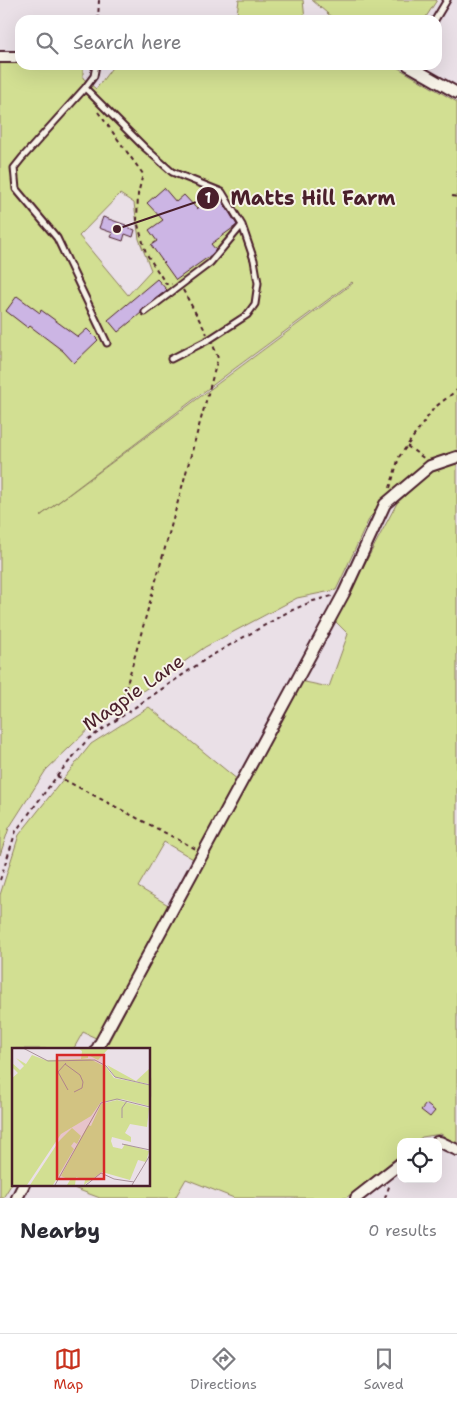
<!DOCTYPE html>
<html lang="en">
<head>
<meta charset="utf-8">
<style>
	body { margin:0; font-family:"Shantell Sans",sans-serif; background:#f7f7f7; color:#2b2b33 }
	.controls { position:absolute; right:15px; bottom:15px; display:grid; overflow:hidden; border-radius:10px; box-shadow:0 5px 20px #0002 }
	.controls button { width:45px; height:45px; display:grid; place-items:center; padding:0; border:0; border-bottom:1px solid #e1e1e2; background:#fff; color:#2b2b33; font:25px sans-serif }
	.list { margin:0; padding:0; list-style:none }
	h2 { display:flex; justify-content:space-between; align-items:center; height:65px; margin:0; padding:0 20px; font-size:21px }
	h2 small { font-size:16px; font-weight:400; color:#7c7c81 }
	.icon { flex:none; width:28px; height:28px; fill:none; stroke:currentColor; stroke-width:2; stroke-linecap:round; stroke-linejoin:round }
	.map { position:relative; flex:none; width:457px; height:1198px; overflow:hidden }
	.search { position:absolute; background:#fff; box-shadow:0 5px 20px #0002; left:15px; right:15px; top:15px; height:55px; display:flex; align-items:center; gap:12px; box-sizing:border-box; padding:0 18px; border-radius:15px; color:#7c7c81; font-size:19px }
	.sheet { height:135px; background:#fff }
	nav { display:flex; justify-content:space-around; align-items:center; box-sizing:border-box; height:70px; border-top:1px solid #e1e1e2; background:#fff; font-size:14px; color:#7c7c81 }
	nav a { display:grid; justify-items:center; gap:2px }
	nav .on { color:#c8321e }
	.map>svg:first-child { display:block }
	.green { fill:#d2df92; stroke:#8e7f5e; fill-rule:evenodd }
	.building { fill:#ccb5e4; stroke:#4a1f2b }
	.lines { fill:none; stroke-linecap:round; stroke-linejoin:round }
	.lane-casing { stroke:#4a1f2b; stroke-width:9 }
	.street-casing { stroke:#4a1f2b; stroke-width:14 }
	.path { stroke:#4a1f2b; stroke-width:2; stroke-dasharray:4 4; stroke-linecap:butt }
	.lane { stroke:#f7f3e8; stroke-width:5 }
	.street { stroke:#f7f3e8; stroke-width:10 }
	.labels { text-anchor:middle; stroke-width:4; stroke-linejoin:round; paint-order:stroke }
	.street-label { font-size:19px; fill:#4a1f2b; stroke:#f7f3e8 }
	.inset-road { fill:none; stroke:#aa939c; stroke-width:1 }
	.view { fill:#d62828; fill-opacity:0.15; stroke:#d62828; stroke-width:2.5 }
	.inset-edge { fill:none; stroke:#4a1f2b; stroke-width:2.5 }
	.leader { fill:none; stroke:#4a1f2b; stroke-width:2 }
	.callout-dot { fill:#4a1f2b; stroke:#f7f3e8; stroke-width:2 }
	.mark-label { font-size:15px; text-anchor:middle; font-weight:bold; fill:#fff }
	.callout-label { font-size:20px; text-anchor:middle; font-weight:bold; fill:#4a1f2b; stroke:#f7f3e8; stroke-width:4; stroke-linejoin:round; paint-order:stroke }
</style>
</head>
<body>
<div class="map">
<svg width="457" height="1198" viewBox="0 0 457 1198">
	<rect width="100%" height="100%" fill="#eae0e7"/>
	<filter id="ink" filterUnits="userSpaceOnUse"><feTurbulence type="fractalNoise" baseFrequency=".02" numOctaves="2"/><feDisplacementMap in="SourceGraphic" scale="10" xChannelSelector="R" yChannelSelector="G"/><feConvolveMatrix kernelMatrix="1 2 1 2 8 2 1 2 1" color-interpolation-filters="sRGB"/></filter>
	<g filter="url(#ink)">
		<path class="green" d="M239,0H303L305,20H236Z
			M312,0H437L424,20H335Z
			M0,63H20V65H83V78L96,89L114,65H393L457,102V451L429,460L370,517L336,590L297,598L205,647L153,684L95,723L46,770L9,828L0,855ZM120,194L134,203L139,239L151,270L128,295L79,236ZM352,282L353,283L40,516L234,369Z
			M457,462V1145L441,1134L422,1137L415,1142H401V1154L346,1198H234L186,1179L175,1198H100L63,1184H149V1049H105L300,681L329,687L348,634L333,619L344,603L397,503L431,472Z
			M149,707L238,780L195,860L164,842L138,887L170,906L98,1039L83,1032L74,1048L75,1049H14V1180L3,1198H0V895L19,835L91,744Z"/>
		<path class="building" d="M164,188L176,202L184,195L197,209L216,194L219,196L237,225L211,244L216,250L211,255L176,280L151,245L157,241L149,230L163,220L147,203Z
			M103,217L126,225L125,226L135,230L133,237L125,234L123,241L111,237L113,233L99,228Z
			M157,279L167,290L142,309L141,313L118,332L108,320Z
			M17,296L40,313L41,310L78,337L87,329L98,340L74,363L63,351L30,326L28,328L6,311Z
			M426,1104L435,1111L430,1117L421,1110Z"/>
		<g class="lines">
			<g class="lane-casing">
				<path id="lane" d="M435,20L447,0
					M96,65L94,76L85,88L22,158L14,168L16,189L57,238L107,343
					M85,88L144,147L172,172L222,192L242,225L254,260L258,283L255,304L247,315L210,339L171,359
					M145,312L210,263L242,225"/>
			</g>
			<g class="street-casing">
				<path id="street" d="M0,57H20
					M408,65L457,93
					M97,1049L344,593L385,504L430,466L457,457
					M437,1142H440L457,1150
					M17,1198L24,1184
					M356,1198L401,1163"/>
			</g>
			<path class="path" d="M98,20L99,0
				M98,112L143,174L138,194L137,221L146,253L166,284H172
				M452,196L457,197
				M183,290L207,334
				M407,446L425,459
				M390,488L399,457L434,408L457,390
				M117,720L218,358L213,345
				M57,776L196,849
				M0,880L16,831L57,776L87,740L209,657L288,612L313,601L332,596
				M385,1198L390,1184"/>
			<use href="#lane" class="lane"/>
			<use href="#street" class="street"/>
		</g>
	</g>
	<g class="labels">
		<g class="street-label">
			<text transform="translate(133 692) rotate(-35)" y="7">Magpie Lane</text>
		</g>
	</g>
	<g transform="translate(12 1048)">
		<rect width="138" height="138" fill="#eae0e7"/>
		<path d="M66,0H97L86,12L76,7V10L69,11L70,3ZM20,7L33,12L78,11L94,19L102,30L137,37V58L110,51L89,54L79,68L49,86L15,137H0V30L6,25L0,19V15L8,22L12,18L4,10L14,16ZM95,17L124,33L137,21V36L103,29ZM105,52L137,60L135,79L118,76L113,85L119,89V94L100,89L99,93L101,99L110,101L113,96L137,103L134,114L126,112L118,132L90,124L72,137L73,132L64,129L63,137H55L58,132L49,128L76,77L79,78L89,56ZM60,80L69,88L65,96L62,94L59,98L62,101L41,137H18L47,93Z" fill="#d2df92"/>
		<path class="inset-road" d="M11,0L36,13L83,12L94,18L103,29L138,37M54,15L46,24L56,42M53,16L68,27L71,34L70,40L62,44M110,70V60L115,53M110,96L138,102M43,137L89,55L105,51L138,59M74,137L89,125L102,131L122,134M120,137L138,107"/>
		<path class="view" d="M45,7H92V131H45Z"/>
		<rect width="138" height="138" class="inset-edge"/>
	</g>
	<path class="leader" d="M117 229L208 198"/>
	<g class="callout-dot">
		<circle cx="117" cy="229" r="5"/>
		<circle cx="208" cy="198" r="12"/>
	</g>
	<g class="mark-label">
		<text x="208" y="203">1</text>
	</g>
	<g class="callout-label">
		<text x="313" y="205">Matts Hill Farm</text>
	</g>
</svg>
<div class="controls">
<button><svg class="icon" aria-label="locate" viewBox="0 0 24 24"><circle cx="12" cy="12" r="6"/><path d="M12 2v4M12 18v4M2 12h4M18 12h4"/></svg></button>
</div>
<div class="search"><svg class="icon" aria-label="search" viewBox="0 0 24 24"><circle cx="10" cy="10" r="6"/><path d="M15 15l6 6"/></svg>Search here</div>
</div>
<section class="sheet">
<h2>Nearby<small>0 results</small></h2>
<ul class="list">
</ul>
</section>
<nav>
<a class="on"><svg class="icon" aria-label="map" viewBox="0 0 24 24"><path d="M3 6l6-2 6 2 6-2v14l-6 2-6-2-6 2zM9 4v14M15 6v14"/></svg>Map</a>
<a><svg class="icon" aria-label="directions" viewBox="0 0 24 24"><path d="M12 3l9 9-9 9-9-9zM9 14v-3h6M13 9l2 2-2 2"/></svg>Directions</a>
<a><svg class="icon" aria-label="saved" viewBox="0 0 24 24"><path d="M7 4h10v16l-5-4-5 4z"/></svg>Saved</a>
</nav>
</body>
</html>
